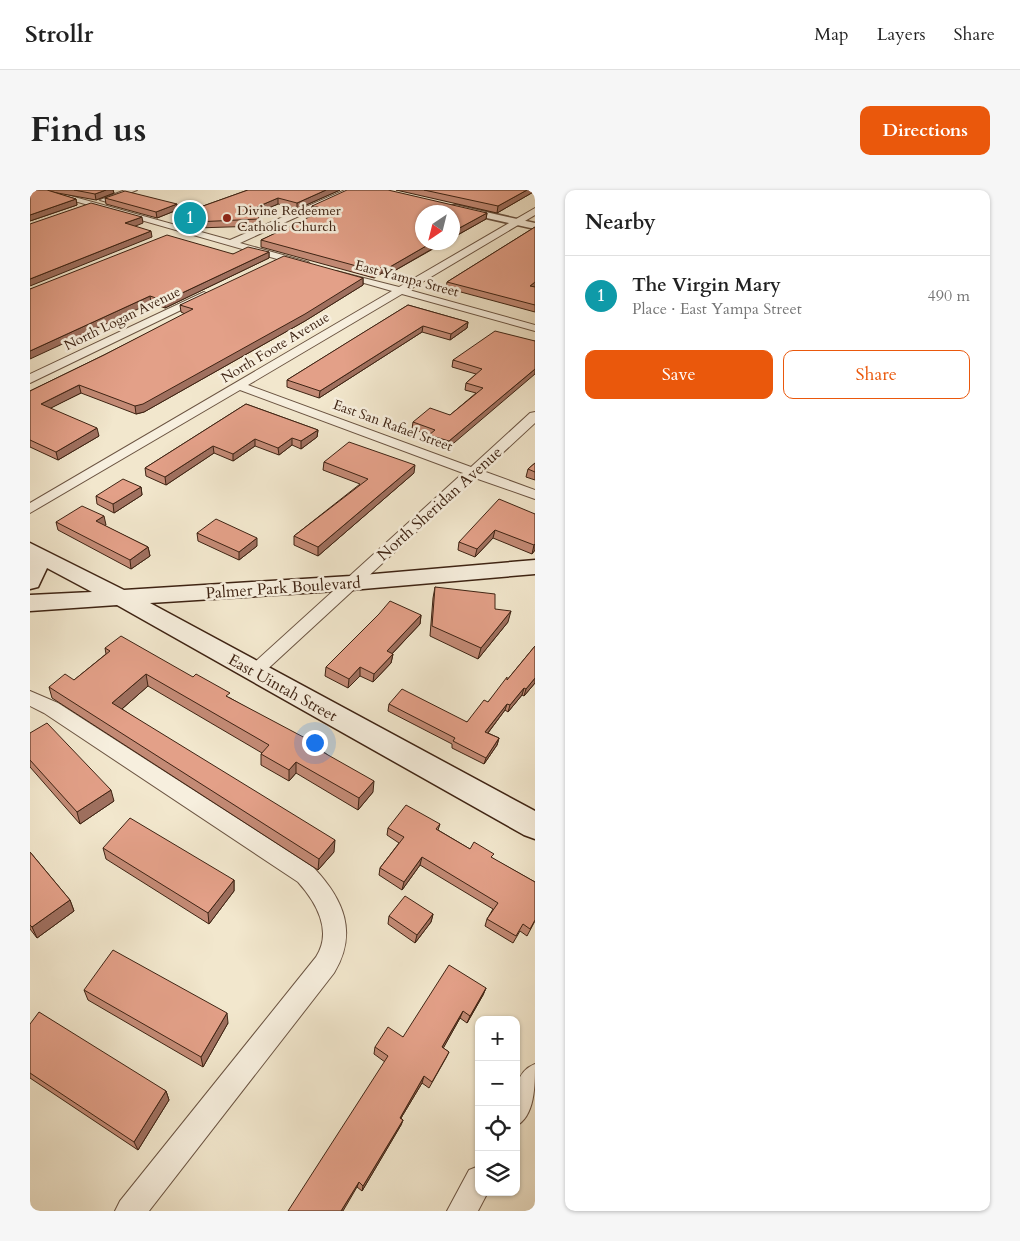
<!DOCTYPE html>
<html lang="en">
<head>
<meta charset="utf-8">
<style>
	body { margin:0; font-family:Cardo,serif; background:#f6f6f6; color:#222 }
	.controls { position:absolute; right:15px; bottom:15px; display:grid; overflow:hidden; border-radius:10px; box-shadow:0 1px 4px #0004 }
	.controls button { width:45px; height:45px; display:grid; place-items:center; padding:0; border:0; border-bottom:1px solid #e0e0e0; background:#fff; color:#222; font:25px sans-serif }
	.compass { position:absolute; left:385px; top:15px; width:45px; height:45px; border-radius:50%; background:#fff; box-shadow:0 1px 4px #0004; rotate:215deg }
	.you { position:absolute; left:284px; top:552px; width:18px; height:18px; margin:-12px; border:4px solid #fff; border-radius:50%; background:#1a73e8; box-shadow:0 0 0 8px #1a73e833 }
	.badge { display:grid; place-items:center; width:32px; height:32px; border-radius:50%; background:#ea580c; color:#fff; font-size:16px; font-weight:700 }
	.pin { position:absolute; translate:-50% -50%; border:2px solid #fff; box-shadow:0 1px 5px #0006 }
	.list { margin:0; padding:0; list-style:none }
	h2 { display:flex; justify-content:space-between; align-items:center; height:65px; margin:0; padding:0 20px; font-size:21px }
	h2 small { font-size:16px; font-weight:400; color:#767676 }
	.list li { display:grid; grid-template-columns:32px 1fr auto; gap:15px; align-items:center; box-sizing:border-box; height:80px; padding:0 20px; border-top:1px solid #e0e0e0 }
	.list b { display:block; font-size:19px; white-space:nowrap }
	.list p { margin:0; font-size:16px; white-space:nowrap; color:#767676 }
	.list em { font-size:16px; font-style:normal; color:#767676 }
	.actions { display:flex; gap:10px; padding:15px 20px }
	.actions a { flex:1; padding:11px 0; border:1px solid #ea580c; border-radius:10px; text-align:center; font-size:18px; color:#ea580c }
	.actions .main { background:#ea580c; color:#fff }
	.icon { flex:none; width:28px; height:28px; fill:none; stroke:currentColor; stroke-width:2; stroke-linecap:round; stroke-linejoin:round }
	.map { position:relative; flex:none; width:505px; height:1021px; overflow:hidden; border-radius:10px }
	header { display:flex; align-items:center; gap:30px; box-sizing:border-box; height:70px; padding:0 25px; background:#fff; border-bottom:1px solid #e0e0e0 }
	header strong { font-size:24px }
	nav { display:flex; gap:28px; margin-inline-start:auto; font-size:18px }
	.intro { display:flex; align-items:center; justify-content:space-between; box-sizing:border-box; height:120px; padding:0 30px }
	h1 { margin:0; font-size:35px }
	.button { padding:12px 22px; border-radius:10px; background:#ea580c; color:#fff; font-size:18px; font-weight:700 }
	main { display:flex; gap:30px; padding:0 30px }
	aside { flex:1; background:#fff; border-radius:10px; box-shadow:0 1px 4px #0004 }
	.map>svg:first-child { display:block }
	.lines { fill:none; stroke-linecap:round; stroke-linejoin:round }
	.minor-casing { stroke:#6b5442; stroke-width:2 }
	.tertiary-casing { stroke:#6b5442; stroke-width:3 }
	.secondary-casing { stroke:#3e2313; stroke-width:3 }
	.minor { fill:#f7efde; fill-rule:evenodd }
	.tertiary { fill:#f7efde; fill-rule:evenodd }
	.secondary { fill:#f7efde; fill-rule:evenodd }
	.wall { fill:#c38a75; stroke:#3e2313 }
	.shaded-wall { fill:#9f705f; stroke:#3e2313 }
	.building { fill:#e3a088; stroke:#3e2313 }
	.poi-dot { fill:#8f2418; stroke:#f7efde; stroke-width:2 }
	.labels { text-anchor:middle; stroke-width:5; stroke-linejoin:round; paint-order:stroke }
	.far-poi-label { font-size:14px; fill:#3e2313; stroke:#f7efde; text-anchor:start }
	.far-street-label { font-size:14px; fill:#3e2313; stroke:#f7efde }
	.street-label { font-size:16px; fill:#3e2313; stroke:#f7efde }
</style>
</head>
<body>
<header>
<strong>Strollr</strong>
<nav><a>Map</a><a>Layers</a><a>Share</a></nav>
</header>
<div class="intro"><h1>Find us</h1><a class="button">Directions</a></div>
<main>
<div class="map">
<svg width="505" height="1021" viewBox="0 0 505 1021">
	<rect width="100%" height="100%" fill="#f2e7cd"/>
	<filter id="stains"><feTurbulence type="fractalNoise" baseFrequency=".004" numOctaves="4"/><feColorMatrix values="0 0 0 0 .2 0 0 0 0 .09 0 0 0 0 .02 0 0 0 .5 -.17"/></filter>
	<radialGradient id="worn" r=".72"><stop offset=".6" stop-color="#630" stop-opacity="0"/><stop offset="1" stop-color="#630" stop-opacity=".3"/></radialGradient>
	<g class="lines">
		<g class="minor-casing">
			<path id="minor" d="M6,0H19L200,50L315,0H326L210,53L278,72L280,74L275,77Z
				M95,0H107L77,12L70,10Z
				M505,18V25L379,100L505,135V141L372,104L218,195L441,277L500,223L505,222V233L453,281L505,300V309L445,288L230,486L224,487L218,486L215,481L433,283L210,200L0,323V313L362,101L306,85V81L369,97Z
				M174,102L179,105L178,107L0,193V184Z
				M0,501L28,513L284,678C314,710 328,743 304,783L119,1021H85L90,1011L286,767C303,741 286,712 268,692L14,523L0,516Z
				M505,874C505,896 505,926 486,936C486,913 480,884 505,874Z
				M449,976V1002H458L448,1021H417L439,980Z"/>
		</g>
		<g class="tertiary-casing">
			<path id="tertiary" d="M425,15L505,33V39L421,20V16Z"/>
		</g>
		<g class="secondary-casing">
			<path id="secondary" d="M0,353L94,400L321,386L505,370V384L321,400L120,413L505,621V649L494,645L87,415L0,421V405L62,402L17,378L8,397L0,399Z"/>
		</g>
		<use href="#minor" class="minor"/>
		<use href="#tertiary" class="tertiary"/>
		<use href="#secondary" class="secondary"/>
	</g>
	<path class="wall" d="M0,0H83L84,3L66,10L22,2L46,9L47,15L0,31Z
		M218,0H310L267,19L248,14L228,23L229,36L166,38L146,33L145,26Z
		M366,0H505V1L467,23Z
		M75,8L147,20L127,28L76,14Z
		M282,16L457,23L456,29L357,85L352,83L344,88L231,57V50L287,24L281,22Z
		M505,37V122L416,98L417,92Z
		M239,62V68L135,118L121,113L0,99L203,64Z
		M333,88V95L275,131L114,222L106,224L51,203L20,218L69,246L28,270L0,257V201L74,165L155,124L151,122L150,115Z
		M378,115L438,132L437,138L420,150L392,142L289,208L257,197V190Z
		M505,151L418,258L398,252L399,245L382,239L383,232L420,225L446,203L435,200L436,193L446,184L422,177L423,170Z
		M216,214L288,240L287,247L271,259L262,255L249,265L225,256L203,271L184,263L136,295L116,286L115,278Z
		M294,272L384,283L288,366L264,355V346L330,294L293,280Z
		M505,273V290L496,287L498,279Z
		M111,297L112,305L84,323L67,314L66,306Z
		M505,324V360L502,364L463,348L445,367L428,360L429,352Z
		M26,332L76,335L75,336L118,357L120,366L101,379L28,340Z
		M167,343L227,356L209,370L168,351Z
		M405,397L465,419L478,432L448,469L400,446L403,408Z
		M391,425L390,434L362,464H363L361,473L343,492L330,486L318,498L295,486L296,477Z
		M505,456V493L494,506L492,505L478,522L475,520L458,543L469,548L467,555L454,574L422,558V554L358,521L359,514L437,532L458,512L477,490Z
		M75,458L200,508L294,562L343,602L328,620L266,583L259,591L231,575V564L232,563L118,496L92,519L304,662L288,680L22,508L19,497L44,490L76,464Z
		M0,543L84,611L50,634L0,577Z
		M410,634L408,640L440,659L462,668L505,692V731L497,746L490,741L483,753L455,736L457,729L463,719L390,675L372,700L349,685L350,678L369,653L357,645L358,638Z
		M73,658L204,690V701L179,734L76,669Z
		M0,662L40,710L44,721L7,748L0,739Z
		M403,724L401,732L385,753L358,734L359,726Z
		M456,798L453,805L437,833L430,828L413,858L419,862L416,868L399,898L392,893L371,928L373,930L371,935L332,1001L327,997L355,872L344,864L345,857L373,847Z
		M54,800L198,833L173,877L58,810Z
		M0,834L136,901L139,910L108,960L0,888Z"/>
	<path class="shaded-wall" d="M76,0H83L84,3L66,10L65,4Z
		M296,0H310L267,19V13Z
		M497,0H505V1L467,23L468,16Z
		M248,8V14L227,23V17Z
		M46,9L47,15L0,31V25Z
		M147,14V20L127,28L126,22Z
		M457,23L456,29L422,48V42Z
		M112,27L113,33L96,40L95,33Z
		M121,41L122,47L0,96V89Z
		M403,52H414L357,85L358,78Z
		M239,62V68L135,118V111Z
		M353,76L352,83L344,88L345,81Z
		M333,88V95L275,131L114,222L106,224L105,216Z
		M505,92V97L500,96Z
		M120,106L121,113L0,169V161Z
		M438,132L437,138L420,150L421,144Z
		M393,136L392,142L289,208L290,201Z
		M505,179V184L418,258L419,251Z
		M49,195L51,203L13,222L11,214Z
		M67,238L69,246L28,270L26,262Z
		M288,240L287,247L271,259V251Z
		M262,248V255L249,265L248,258Z
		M225,249V256L203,271V264Z
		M183,256L184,263L136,295L135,287Z
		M385,275L384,283L288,366V357Z
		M111,297L112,305L84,323L83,314Z
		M74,326L76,335L68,340L66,331Z
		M465,340L463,348L445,367L447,359Z
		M227,348V356L209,370V362Z
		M505,354V360L502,364L504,355Z
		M118,357L120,366L101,379L100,370Z
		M481,421L478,432L448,469L451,458Z
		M391,425L390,434L356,470L357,461Z
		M363,464L361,473L343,492L344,484Z
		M330,477V486L318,498L319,489Z
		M116,484L118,496L85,525L82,513Z
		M505,488V493L494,506L496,499Z
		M494,498L492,505L478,522L480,515Z
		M477,514L475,520L454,548L455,542Z
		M469,548L467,555L454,574L456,568Z
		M266,572V583L259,591V580Z
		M344,591L343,602L328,620L329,608Z
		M81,600L84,611L50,634L47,622Z
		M305,650L304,662L288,680L289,669Z
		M392,667L390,675L372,700L374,692Z
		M204,690V701L179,734L178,723Z
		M40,710L44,721L7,748L2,737Z
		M403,724L401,732L385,753L387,745Z
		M456,798L453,805L437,833L440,826Z
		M433,821L430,828L410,864L412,857Z
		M197,823L198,833L173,877L171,867Z
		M394,886L392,893L368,933L370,928Z
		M136,901L139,910L108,960L104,952Z
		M373,930L371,935L332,1001L333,996Z
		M329,992L327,997L313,1021H311Z"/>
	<path class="building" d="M0,0H17L46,9L0,25Z
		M44,0H76L65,4Z
		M218,0H296L267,13L248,8L227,17L229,29L165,32L145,26Z
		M317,0H358L457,23L422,42V22H392V52H403L358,78L353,76L345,81L231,50L296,19L282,16Z
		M394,0H497L468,16Z
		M95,1L147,14L126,22L75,8Z
		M61,13L112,27L95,33L121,41L0,89V34Z
		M505,37V92L500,96L505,97V115L417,92Z
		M137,45L203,64L218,57L239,62L135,111L120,106L0,161V99Z
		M254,66L333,88L275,124L113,214L105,216L49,195L11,214L67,238L26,262L0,250V201L74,165L163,119L150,115Z
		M378,115L438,132L421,144L393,136L290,201L257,190L318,152Z
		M465,141L505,151V179L419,251L399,245L405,240L383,232L400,218L420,225L453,198L436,193L452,179L423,170Z
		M216,214L288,240L271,251L262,248L248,258L225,249L203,264L183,256L135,287L115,278Z
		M319,252L385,275L288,357L264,346L338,289L294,272Z
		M505,273V282L498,279Z
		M93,289L111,297L83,314L66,306Z
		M469,309L505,324V354L504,355L465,340L447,359L429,352Z
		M52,316L74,326L66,331L118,357L100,370L26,332Z
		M186,329L227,348L209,362L167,343Z
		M405,397L465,404V419L481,421L451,458L402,436Z
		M360,411L391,425L357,461L363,464L344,484L330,477L319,489L296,477L349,424Z
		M91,446L163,487L166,484L200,503L196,506L294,558L291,561L344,591L329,608L266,572L259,580L231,564L239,555L116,484L82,513L305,650L289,669L19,497L35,484L44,490L80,461L75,458Z
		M505,456V488L496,499L494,498L480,515L477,514L455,542L469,548L456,568L423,551L425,548L359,514L372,499L437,532L454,510L458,512L477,487V490Z
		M17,533L81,600L47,622L0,570V543Z
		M376,615L410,634L406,639L440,659L444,652L464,664L461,667L505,692V730L500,739L493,734L486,746L457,729L468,713L392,667L374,692L350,678L374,647L358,638Z
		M100,628L204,690L178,723L73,658Z
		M0,662L40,710L2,737L0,735Z
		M375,706L403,724L387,745L359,726Z
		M83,760L197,823L171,867L54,800Z
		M419,775L456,798L440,826L433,821L412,857L419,862L402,892L394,886L370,928L373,930L333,996L329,992L311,1021H258L358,866L345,857L358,837L373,847Z
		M9,822L136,901L104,952L0,883V834Z"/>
	<circle class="poi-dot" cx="197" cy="28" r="5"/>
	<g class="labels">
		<g class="far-poi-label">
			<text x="207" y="25">Divine Redeemer<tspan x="207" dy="16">Catholic Church</tspan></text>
		</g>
		<g class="far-street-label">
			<text transform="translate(377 88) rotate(15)" y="5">East Yampa Street</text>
			<text transform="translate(92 128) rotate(-26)" y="5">North Logan Avenue</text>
			<text transform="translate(245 157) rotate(-31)" y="5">North Foote Avenue</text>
			<text transform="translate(363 235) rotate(20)" y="5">East San Rafael Street</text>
		</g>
		<g class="street-label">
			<text transform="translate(409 313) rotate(-42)" y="6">North Sheridan Avenue</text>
			<text transform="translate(253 397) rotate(-4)" y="6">Palmer Park Boulevard</text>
			<text transform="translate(253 497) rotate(29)" y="6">East Uintah Street</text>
		</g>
	</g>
	<rect width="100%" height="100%" filter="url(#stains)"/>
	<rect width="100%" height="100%" fill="url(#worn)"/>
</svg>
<div class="controls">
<button>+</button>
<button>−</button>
<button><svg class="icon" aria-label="locate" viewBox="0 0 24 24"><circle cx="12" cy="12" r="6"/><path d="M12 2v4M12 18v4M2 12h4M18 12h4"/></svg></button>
<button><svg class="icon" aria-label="layers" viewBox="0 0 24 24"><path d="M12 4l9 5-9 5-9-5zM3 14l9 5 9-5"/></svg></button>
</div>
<svg class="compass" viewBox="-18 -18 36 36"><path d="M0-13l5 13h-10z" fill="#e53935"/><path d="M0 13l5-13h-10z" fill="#767676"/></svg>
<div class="you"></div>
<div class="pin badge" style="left:160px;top:28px;background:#0f9aa8">1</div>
</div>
<aside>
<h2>Nearby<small></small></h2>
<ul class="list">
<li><span class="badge" style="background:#0f9aa8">1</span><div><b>The Virgin Mary</b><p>Place · East Yampa Street</p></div><em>490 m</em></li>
</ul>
<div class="actions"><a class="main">Save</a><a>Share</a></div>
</aside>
</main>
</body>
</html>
